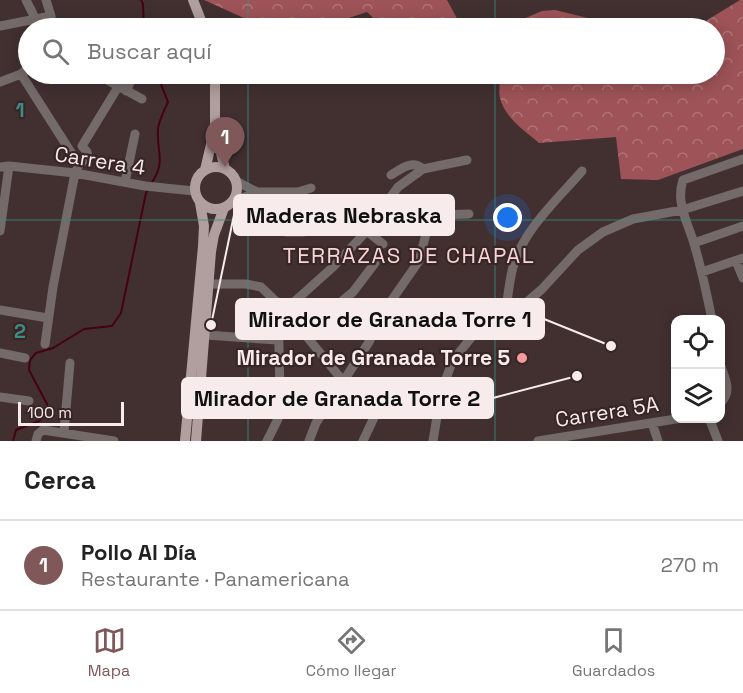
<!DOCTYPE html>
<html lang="es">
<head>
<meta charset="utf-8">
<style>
	body { margin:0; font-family:"Space Grotesk",sans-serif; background:#f6f6f6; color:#222 }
	.controls { position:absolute; right:18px; bottom:18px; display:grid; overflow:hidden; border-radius:12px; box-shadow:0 3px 15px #0003 }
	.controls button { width:54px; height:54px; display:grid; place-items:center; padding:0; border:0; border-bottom:2px solid #e0e0e0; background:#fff; color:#222; font:30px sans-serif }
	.scale { position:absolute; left:18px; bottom:15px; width:106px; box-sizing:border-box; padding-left:6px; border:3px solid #f7ebeb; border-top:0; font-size:16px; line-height:21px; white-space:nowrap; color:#f7ebeb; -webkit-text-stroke:4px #382627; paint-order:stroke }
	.you { position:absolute; left:508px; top:218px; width:21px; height:21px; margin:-15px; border:4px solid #fff; border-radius:50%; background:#1a73e8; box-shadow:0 0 0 9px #1a73e833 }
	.badge { display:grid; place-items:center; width:39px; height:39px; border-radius:50%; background:#81585a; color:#fff; font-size:20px; font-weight:700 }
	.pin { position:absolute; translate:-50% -50px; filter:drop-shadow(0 2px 3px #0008) }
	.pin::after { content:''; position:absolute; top:32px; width:21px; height:18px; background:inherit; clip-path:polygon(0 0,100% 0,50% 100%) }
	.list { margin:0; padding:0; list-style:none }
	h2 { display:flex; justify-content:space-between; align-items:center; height:78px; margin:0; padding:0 24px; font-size:26px }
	h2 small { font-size:20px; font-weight:400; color:#767676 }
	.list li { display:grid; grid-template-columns:39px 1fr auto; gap:18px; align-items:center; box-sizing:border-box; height:90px; padding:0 24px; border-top:2px solid #e0e0e0 }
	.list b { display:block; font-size:22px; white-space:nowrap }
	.list p { margin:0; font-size:20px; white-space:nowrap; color:#767676 }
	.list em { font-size:20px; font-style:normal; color:#767676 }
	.icon { flex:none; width:33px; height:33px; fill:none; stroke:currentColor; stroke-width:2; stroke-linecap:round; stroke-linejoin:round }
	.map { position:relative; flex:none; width:743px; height:441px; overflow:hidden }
	.search { position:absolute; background:#fff; box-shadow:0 3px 15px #0003; left:18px; right:18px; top:18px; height:66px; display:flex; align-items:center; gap:15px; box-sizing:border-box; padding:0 21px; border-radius:33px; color:#767676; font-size:22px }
	.sheet { height:168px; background:#fff }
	nav { display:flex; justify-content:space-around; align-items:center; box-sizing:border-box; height:84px; border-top:2px solid #e0e0e0; background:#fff; font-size:16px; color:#767676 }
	nav a { display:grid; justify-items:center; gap:3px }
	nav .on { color:#81585a }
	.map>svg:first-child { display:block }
	.forest { fill:url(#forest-crowns) }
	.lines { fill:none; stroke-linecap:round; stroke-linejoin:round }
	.stream { stroke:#45010f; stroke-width:2 }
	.minor { stroke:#746a6a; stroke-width:9 }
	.major { stroke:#b19e9e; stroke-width:10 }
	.grid { fill:none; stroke:#3d8d87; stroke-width:1.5; stroke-opacity:0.55 }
	.poi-dot { fill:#f59b9e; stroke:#382627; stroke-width:2 }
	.labels { text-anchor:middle; stroke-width:4.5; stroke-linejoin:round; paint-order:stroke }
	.street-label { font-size:21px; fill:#f7ebeb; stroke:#382627 }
	.poi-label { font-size:21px; font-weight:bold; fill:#f7ebeb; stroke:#382627; text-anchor:end }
	.neighbourhood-label { font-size:22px; letter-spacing:1.5px; fill:#f8d5d5; stroke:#382627 }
	.grid-label { font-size:20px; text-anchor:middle; font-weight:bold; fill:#3d8d87; stroke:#382627; stroke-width:4.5; stroke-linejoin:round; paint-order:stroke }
	.leader { fill:none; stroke:#f7ebeb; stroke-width:2 }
	.callout-dot { fill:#f7ebeb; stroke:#382627; stroke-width:2 }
	.callout { fill:#f7ebeb; stroke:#f7ebeb; stroke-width:2 }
	.callout-label { font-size:22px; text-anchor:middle; font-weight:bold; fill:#111 }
</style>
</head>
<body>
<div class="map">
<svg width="743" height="441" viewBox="0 0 743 441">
	<defs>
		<pattern id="forest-crowns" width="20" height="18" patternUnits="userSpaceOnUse" patternTransform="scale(1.5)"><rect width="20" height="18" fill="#9d5357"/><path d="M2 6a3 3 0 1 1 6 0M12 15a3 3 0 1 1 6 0" fill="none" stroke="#b07477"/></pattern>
	</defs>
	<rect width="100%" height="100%" fill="#423031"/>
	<path class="forest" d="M204,0H447L461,26L459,28H384L367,12L324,26L264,27Z
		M740,0H743V149L658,180L621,179L616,137L539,143C525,131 505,118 500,98C498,90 501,82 499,74H714V28H683L696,27Z
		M555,10L629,28L655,23L681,28H492L501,20L516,22L542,11Z"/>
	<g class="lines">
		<path class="stream" d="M141,0L143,4L144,28
			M151,184C167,160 156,153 158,129C159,120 164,111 168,102L157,74
			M13,441L16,430L39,421L47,413V404L29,370L30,360L36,353L53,348L84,329L112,326L121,313L146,193L148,189"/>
		<path class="minor" d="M26,0L35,18
			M46,0L51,16L52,28
			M0,26L51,16
			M21,74L79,165L75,173L53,287L45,344
			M98,75L142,99
			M0,82L21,74L28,68
			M126,91L134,74
			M79,165L88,157L87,152L82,146L118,87
			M0,167L9,166L75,173L145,186L194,191
			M391,175C401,169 412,159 423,169
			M236,181L257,192
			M125,182L135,134
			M283,193L281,224L286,232H303L355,222L383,244
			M233,202L257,192H298L311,188
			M0,231L9,166
			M694,243L743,226
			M736,261L743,278
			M702,272L743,258
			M210,284H246L261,287L285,310L343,381
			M0,310L48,318
			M285,310L333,267L364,234L398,187L423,169L467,160
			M505,314C508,298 509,282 513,267C523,230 558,199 582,171
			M712,320C707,295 702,271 695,247C689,224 675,204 683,180L743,159
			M303,334L353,292L375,263
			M206,335L277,340
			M0,353L25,358
			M720,364C725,378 733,392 720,403
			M0,397L29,401
			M709,418L718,441
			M652,423L658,441
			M64,432L70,363
			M36,441L38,434L43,430L114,441
			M267,441L278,419L280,395L278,303
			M309,441L316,423L369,342L382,314L419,261L427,230L432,220L437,215L469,214
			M363,441L378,409
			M433,441L441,392L453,360L475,333L487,323L511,312L527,302L542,289L578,250L603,232L633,219L682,210L743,191
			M538,441L682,418"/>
		<path class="major" d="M193,0L204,28
			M215,74V129L225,169
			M195 188a21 21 0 1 1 42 0a21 21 0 1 1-42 0Z
			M205,170L214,132
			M185,441L203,246L204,226L200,203
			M196,441L211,252L214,235L224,208"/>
	</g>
	<path class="grid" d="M248,0V28M495,0V28M248,74V441M495,74V441M0,220H743"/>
	<circle class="poi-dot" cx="522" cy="358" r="6"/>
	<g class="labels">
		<g class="street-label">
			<text transform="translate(100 161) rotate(9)" y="7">Carrera 4</text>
			<text transform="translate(607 412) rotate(-9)" y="7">Carrera 5A</text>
		</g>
		<g class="poi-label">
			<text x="510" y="365">Mirador de Granada Torre 5</text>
		</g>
		<g class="neighbourhood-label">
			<text x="409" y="263">TERRAZAS DE CHAPAL</text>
		</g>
	</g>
	<g class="grid-label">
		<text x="20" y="117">1</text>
		<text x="20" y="338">2</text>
	</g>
	<path class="leader" d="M211 325L234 215M611 346L544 319M577 376L493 398"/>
	<g class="callout-dot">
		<circle cx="211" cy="325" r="6"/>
		<circle cx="611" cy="346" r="6"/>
		<circle cx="577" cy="376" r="6"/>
	</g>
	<g class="callout">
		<rect x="234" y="195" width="220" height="40" rx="6"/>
		<rect x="236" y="299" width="308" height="40" rx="6"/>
		<rect x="182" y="378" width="311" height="40" rx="6"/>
	</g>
	<g class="callout-label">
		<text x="344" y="223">Maderas Nebraska</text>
		<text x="390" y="327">Mirador de Granada Torre 1</text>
		<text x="337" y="406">Mirador de Granada Torre 2</text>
	</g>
</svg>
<div class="controls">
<button><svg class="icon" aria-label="locate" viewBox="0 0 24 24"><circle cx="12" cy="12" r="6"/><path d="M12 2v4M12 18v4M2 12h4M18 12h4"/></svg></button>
<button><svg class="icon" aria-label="layers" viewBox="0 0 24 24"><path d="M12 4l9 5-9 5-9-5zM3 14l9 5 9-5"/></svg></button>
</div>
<div class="scale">100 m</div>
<div class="you"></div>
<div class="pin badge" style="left:225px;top:167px">1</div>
<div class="search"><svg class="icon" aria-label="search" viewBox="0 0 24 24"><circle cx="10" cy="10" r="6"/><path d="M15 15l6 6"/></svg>Buscar aquí</div>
</div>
<section class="sheet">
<h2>Cerca<small></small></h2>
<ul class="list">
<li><span class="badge">1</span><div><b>Pollo Al Día</b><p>Restaurante · Panamericana</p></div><em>270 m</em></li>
</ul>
</section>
<nav>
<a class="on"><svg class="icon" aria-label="map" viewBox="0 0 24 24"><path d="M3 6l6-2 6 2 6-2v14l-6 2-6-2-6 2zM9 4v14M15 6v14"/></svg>Mapa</a>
<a><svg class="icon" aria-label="directions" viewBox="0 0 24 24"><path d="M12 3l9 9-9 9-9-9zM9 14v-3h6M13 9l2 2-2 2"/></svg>Cómo llegar</a>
<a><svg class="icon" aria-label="saved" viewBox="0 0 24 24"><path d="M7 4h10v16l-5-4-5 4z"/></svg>Guardados</a>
</nav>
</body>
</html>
